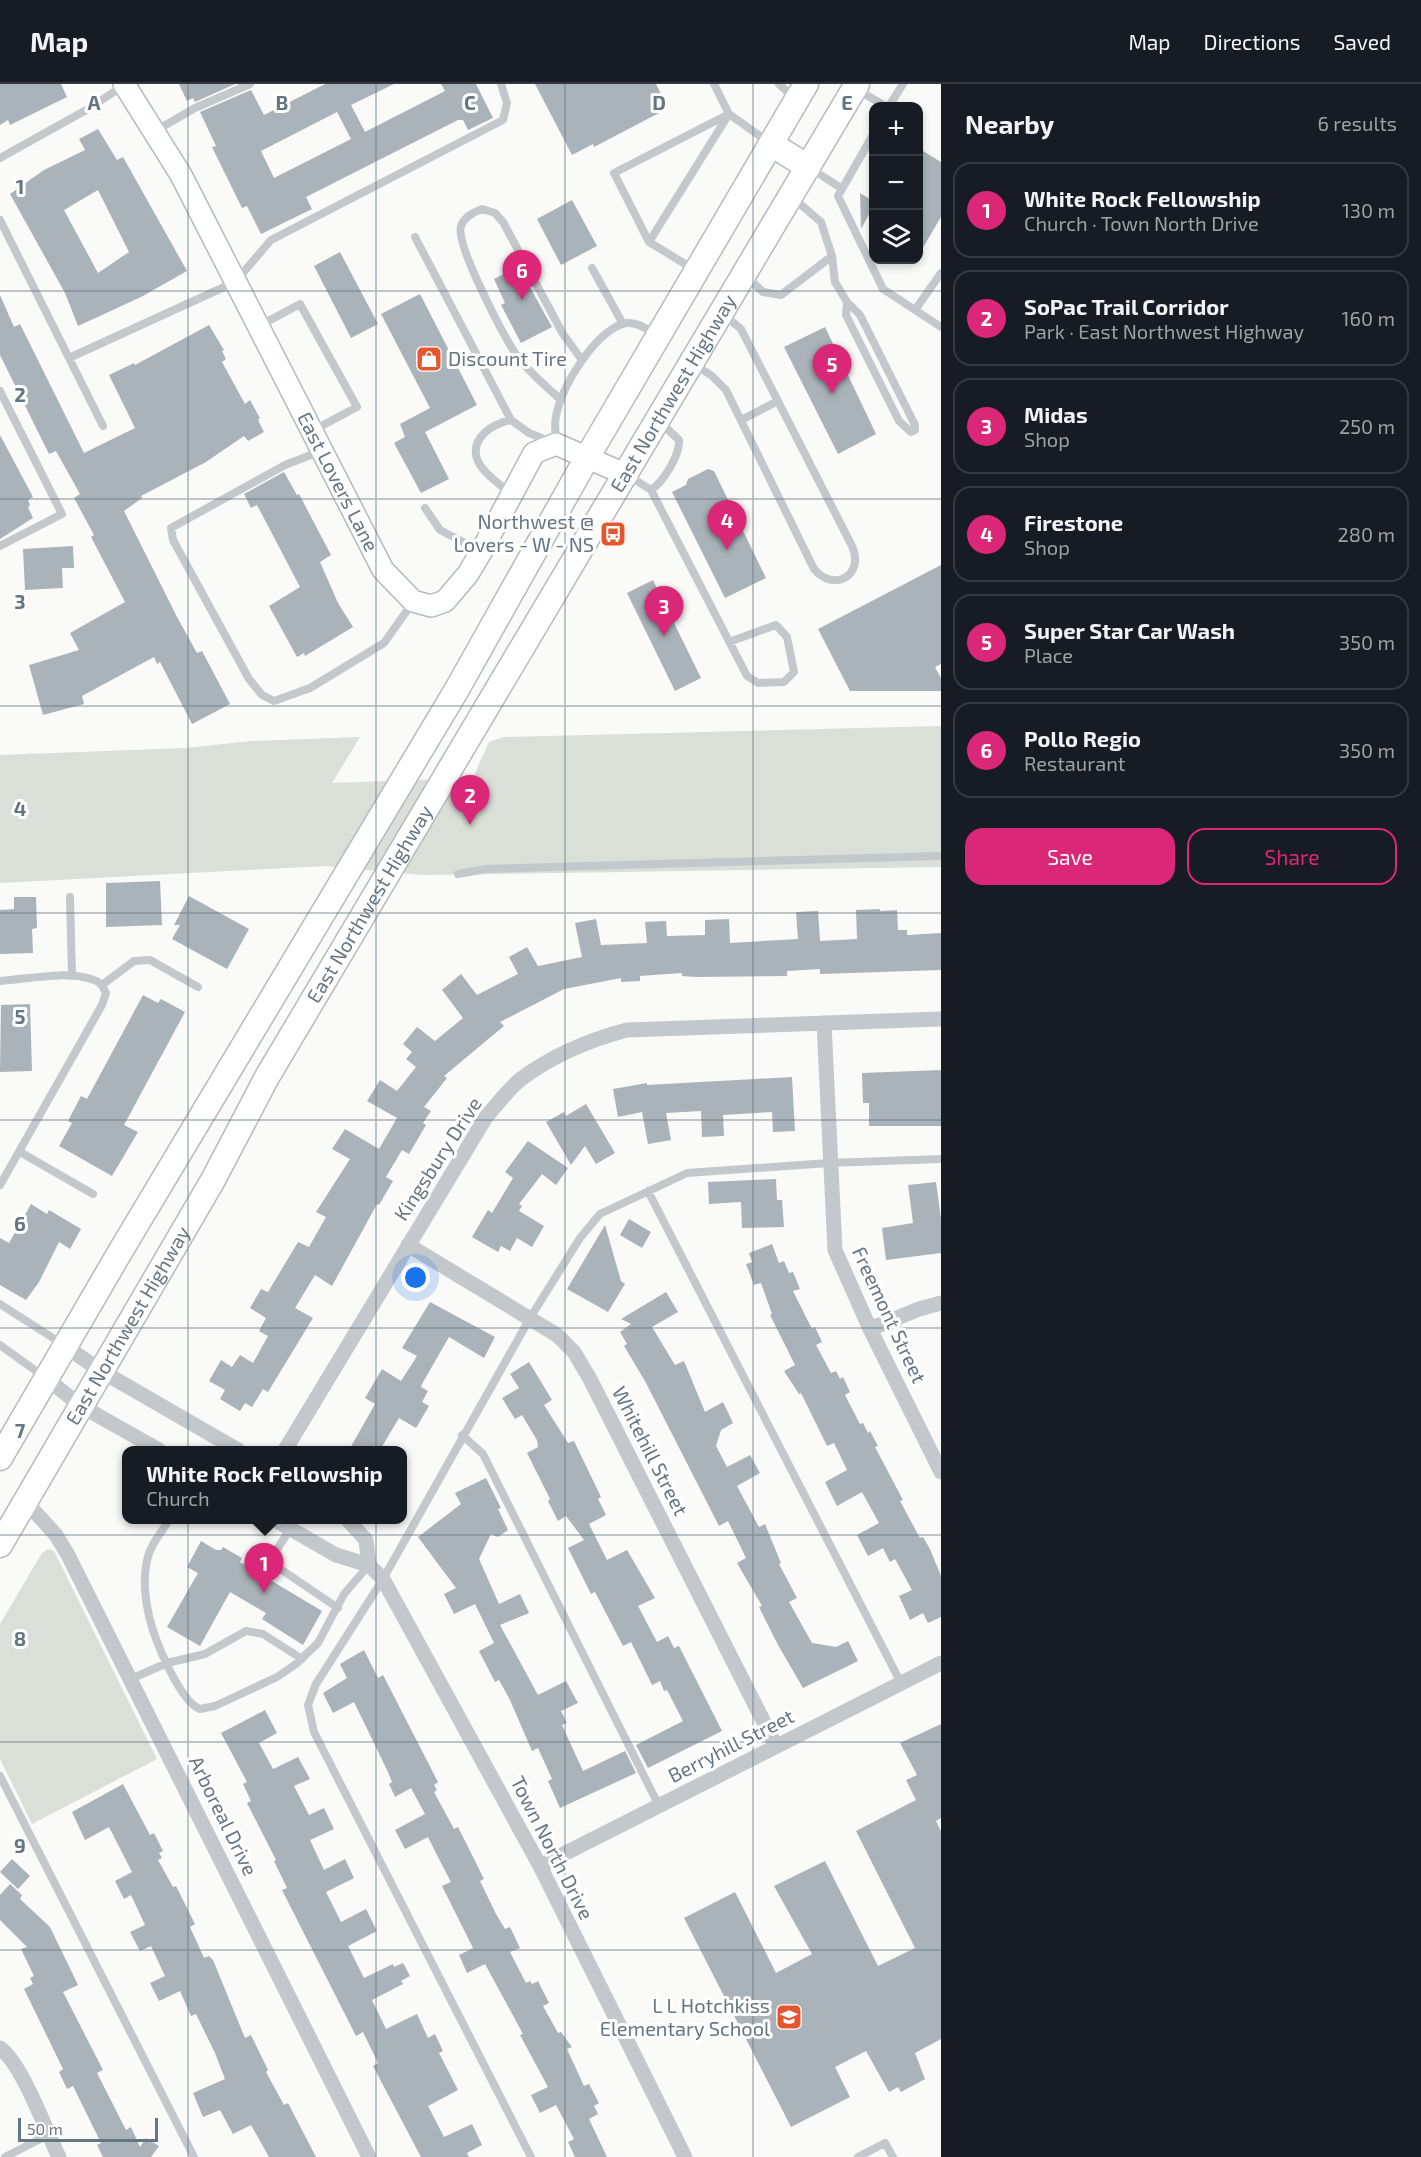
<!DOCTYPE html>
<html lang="en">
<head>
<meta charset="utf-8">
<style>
	body { margin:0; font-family:"Exo 2",sans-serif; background:#20242c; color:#f1f3f6 }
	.controls { position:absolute; right:18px; top:18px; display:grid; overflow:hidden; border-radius:12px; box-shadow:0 3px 9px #0003 }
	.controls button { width:54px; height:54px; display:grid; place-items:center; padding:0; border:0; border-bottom:2px solid #363941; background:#171b24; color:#f1f3f6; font:30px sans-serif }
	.scale { position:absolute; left:18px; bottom:15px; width:140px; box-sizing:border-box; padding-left:6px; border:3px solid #657683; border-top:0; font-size:16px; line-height:21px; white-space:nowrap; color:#657683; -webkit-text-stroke:4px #fff; paint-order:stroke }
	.you { position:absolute; left:416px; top:1194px; width:21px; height:21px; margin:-15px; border:4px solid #fff; border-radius:50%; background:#1a73e8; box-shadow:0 0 0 9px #1a73e833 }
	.badge { display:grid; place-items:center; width:39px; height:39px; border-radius:50%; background:#db2777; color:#fff; font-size:20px; font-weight:700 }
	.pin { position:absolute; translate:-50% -50px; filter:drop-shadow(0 2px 3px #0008) }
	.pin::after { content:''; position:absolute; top:32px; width:21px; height:18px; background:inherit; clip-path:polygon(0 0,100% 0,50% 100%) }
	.popup { position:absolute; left:122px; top:1362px; width:285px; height:78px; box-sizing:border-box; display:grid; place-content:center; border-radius:12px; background:#171b24; filter:drop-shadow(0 2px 4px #0005); font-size:20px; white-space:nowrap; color:#9ea1a6 }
	.popup b { font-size:22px; color:#f1f3f6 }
	.popup::after { content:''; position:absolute; left:50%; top:100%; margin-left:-12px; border:12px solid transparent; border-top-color:#171b24 }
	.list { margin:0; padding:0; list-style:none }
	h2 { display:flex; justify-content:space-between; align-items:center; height:78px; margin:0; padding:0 24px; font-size:26px }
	h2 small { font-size:20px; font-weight:400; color:#9ea1a6 }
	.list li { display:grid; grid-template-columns:39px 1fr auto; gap:18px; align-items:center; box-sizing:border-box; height:96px; margin:0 12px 12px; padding:0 12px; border:2px solid #363941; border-radius:18px }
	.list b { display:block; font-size:22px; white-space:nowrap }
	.list p { margin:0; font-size:20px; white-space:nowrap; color:#9ea1a6 }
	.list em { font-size:20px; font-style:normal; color:#9ea1a6 }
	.actions { display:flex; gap:12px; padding:18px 24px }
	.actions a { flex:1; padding:14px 0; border:2px solid #db2777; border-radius:18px; text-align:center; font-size:21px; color:#db2777 }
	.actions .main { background:#db2777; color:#fff }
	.icon { flex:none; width:33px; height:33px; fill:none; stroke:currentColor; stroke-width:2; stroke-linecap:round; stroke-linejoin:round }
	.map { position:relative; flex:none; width:941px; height:2073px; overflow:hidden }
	header { display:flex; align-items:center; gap:36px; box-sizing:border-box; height:84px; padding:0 30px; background:#171b24; border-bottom:2px solid #363941 }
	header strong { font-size:28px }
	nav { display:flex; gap:33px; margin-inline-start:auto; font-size:21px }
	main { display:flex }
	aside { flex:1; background:#171b24 }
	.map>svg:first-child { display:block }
	.green { fill:#dadfd7 }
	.building { fill:#aab3b9; fill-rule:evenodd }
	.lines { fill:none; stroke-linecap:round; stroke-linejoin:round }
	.secondary-casing { stroke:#b3babf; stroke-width:24 }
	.primary-casing { stroke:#b5babe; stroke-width:27 }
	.lane { stroke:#c3c8cc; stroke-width:8 }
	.street { stroke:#c3c8cc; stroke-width:15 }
	.secondary { stroke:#fff; stroke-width:21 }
	.primary { stroke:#fff; stroke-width:24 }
	.grid { fill:none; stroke:#657683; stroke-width:1.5; stroke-opacity:0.55 }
	.labels { text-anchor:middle; stroke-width:6; stroke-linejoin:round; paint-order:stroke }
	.poi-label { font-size:20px; fill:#657683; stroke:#fff; text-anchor:end }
	.street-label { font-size:20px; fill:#657683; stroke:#fff }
	.grid-label { font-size:20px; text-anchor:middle; font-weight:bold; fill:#657683; stroke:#fff; stroke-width:6; stroke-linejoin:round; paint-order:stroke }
</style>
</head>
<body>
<header>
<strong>Map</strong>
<nav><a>Map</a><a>Directions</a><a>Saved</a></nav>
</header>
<main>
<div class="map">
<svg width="941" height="2073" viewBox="0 0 941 2073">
	<rect width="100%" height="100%" fill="#fafaf8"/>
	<path class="green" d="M941,642V783L423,791L324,782L0,799V671L186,664L251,657L360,653L332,699L473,694L489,658L504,653Z
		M48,1465L54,1467L157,1675L32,1740L0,1675V1540L42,1469Z"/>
	<path class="building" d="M0,0H61L67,13L10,41L8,36L0,41Z
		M179,0H235L195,18L193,14L187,17Z
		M325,0H394L351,21L365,48L445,7L441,0H476L493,34L468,46L463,36H458L306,113L312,125L261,150L247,122L242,124L212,63L216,62L200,28L251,6L264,31ZM337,28L351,55L274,94L261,67Z
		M535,0H656L667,22L658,27L659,29L594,63L593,60L572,71Z
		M98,45L117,76L123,73L187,187L141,213L78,242L65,209L10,110L44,86L85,66L79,55ZM98,106L129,168L98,189L64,126Z
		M918,64L941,78V133L918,172Z
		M860,109L873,117V123L861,145Z
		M572,116L597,162L561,181L537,135Z
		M340,168L378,240L351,254L314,182Z
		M514,185L517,190L521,187L552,243L521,259L501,221L505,219L494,195Z
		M420,210L477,321L425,348L449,395L421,409L394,359L405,353L400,340L430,324L381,230Z
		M0,211L14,243L20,240L84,369L135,344L109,291L134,279L135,281L209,241L224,266L222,267L226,275L222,278L245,320L250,316L260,334L258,336L264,348L248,357L244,352L206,378L141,412L142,414L124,427L177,533L197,569L202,567L230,620L192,640L160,578L157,580L154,573L82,612L84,620L43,631L29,581L79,566L70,549L125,518L91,453L94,451L74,414L80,410L56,367L49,370L0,271Z
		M825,243L876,350L838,370L784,263Z
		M0,351L33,413L28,416L30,421L28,423L33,434L0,455Z
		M708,385L714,387L766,494L725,514L672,408L686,401L688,395Z
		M284,388L297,411L299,410L331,471L320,478L338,519L353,543L305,572L304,569L297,573L269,522L300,503L257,421L251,424L244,410Z
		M73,462L74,484H62L63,504L25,506L23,465Z
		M941,481V580L935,583L941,594V607H850L818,545Z
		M653,496L701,594L675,607L627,509Z
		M160,797L162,841L106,843V799Z
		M189,812L249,845L227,885L172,855L180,841H174Z
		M14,813H36L37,844L32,845L33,869L0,870V826L14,825Z
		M880,825V827L897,826L898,846H907V851L941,849V886L820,890V885L787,887V892L697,893L682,892V889L640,892V897L621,898V894L564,905L500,938L504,942L444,992L447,994L424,1023L431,1027L423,1039L426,1041L409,1070L402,1066L386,1093L393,1097L379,1121L377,1120L332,1202L315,1191L295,1224L313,1234L268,1308L263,1305L252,1323L245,1319L240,1327L220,1315L225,1306L209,1297L221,1276L232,1283L240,1271L253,1279L268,1252L259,1247L266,1234L250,1224L261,1205L268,1208L298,1158L309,1163L326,1133L316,1128L350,1075L332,1065L345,1045L379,1065L397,1034L367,1017L380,996L397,1007L416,983L406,975L412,968L403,960L417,943L435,957L463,934L442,906L461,890L477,911L518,890L509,873L527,863L538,882L582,873L575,839L596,835L601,861L647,859L645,838L666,837L667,852L705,851V836L729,835L730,859L798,855L796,828L818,827L820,857L857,855L856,826Z
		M143,911L158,919L161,915L185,928L124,1041L138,1048L112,1092L59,1062L72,1039L68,1037L81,1012L87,1015Z
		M30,920L32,987L0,988L1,921Z
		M941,986V1042H869V1019H863L862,989Z
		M792,993L795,1047L773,1048L772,1028L723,1031L724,1052L702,1053L701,1027L666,1029L671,1056L648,1060L642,1028L618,1033L613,1005L647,999V1001Z
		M586,1020L615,1069L596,1080L585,1062L571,1081L546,1038L564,1028L566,1032Z
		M528,1057L568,1084L556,1101L542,1090L519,1120L522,1122L519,1127L544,1142L532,1163L517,1154L510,1167L501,1162L498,1168L472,1153L488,1126L492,1129L513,1094L505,1088Z
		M776,1095L777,1116H782L784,1143L742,1144L741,1118L709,1120L708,1098Z
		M936,1098L941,1135V1169L886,1176L882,1144L913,1139L908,1101Z
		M31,1120L47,1130L49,1126L81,1145L70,1165L59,1158L39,1198L26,1216L0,1201V1154L9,1159Z
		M629,1135L651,1148L642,1164L620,1151Z
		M605,1141L621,1197L625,1200L608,1228L567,1205Z
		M772,1160L779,1179L784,1177L789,1189L793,1188L800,1205L793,1207L812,1245L815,1243L822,1258L816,1261L831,1289L836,1287L840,1295L843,1293L850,1308L845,1311L860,1340L863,1339L868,1349L870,1347L878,1362L875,1363L903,1416L900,1417L920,1454L923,1453L930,1465L941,1492V1533L928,1539L923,1529L910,1536L899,1512L912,1506L895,1475L890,1478L883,1464L868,1472L857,1451L879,1439L862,1408L837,1422L825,1398L847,1386L834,1359L827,1362L801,1309L799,1310L784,1287L795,1281L770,1231L772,1230L761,1199L754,1201L746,1180L752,1178L749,1169Z
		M666,1208L678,1228L652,1243L675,1281L684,1277L705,1328L723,1318L733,1339L721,1346L716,1362L727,1383L750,1371L760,1389L737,1402L759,1443L765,1440L781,1479L779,1480L797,1514L789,1518L812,1559L836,1563L848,1557L858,1577L803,1604L778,1561L759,1523L762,1522L737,1479L746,1474L728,1437L719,1442L645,1297L624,1262L627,1260L620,1248L631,1240L621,1235Z
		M430,1218L495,1253L484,1274L449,1253L422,1300L421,1303L428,1307L422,1318L429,1322L416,1344L399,1334L380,1366H349L375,1320L365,1314L382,1285L401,1297L417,1272L402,1264Z
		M529,1278L552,1316L544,1321L568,1359L574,1357L601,1413L598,1415L606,1431L589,1440L607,1476L627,1466L655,1514L638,1522L657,1558L668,1552L674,1564L679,1562L722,1647L648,1684L636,1661L683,1637L667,1606L664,1607L660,1597L652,1601L631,1558L623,1562L595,1508L591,1510L568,1464L584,1456L566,1432L558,1437L548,1417L550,1415L527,1369L538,1363L537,1356L522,1331L515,1335L502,1314L519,1304L510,1290Z
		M486,1394L501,1424L498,1425L508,1446L498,1453L491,1450L479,1475L499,1520L520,1510L529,1529L500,1541L538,1611L566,1597L578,1619L561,1627L567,1639L562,1641L583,1687L625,1667L636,1689L560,1724L548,1697L552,1695L538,1664L532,1667L510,1616L499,1596L495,1598L479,1567L494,1559L475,1520L454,1530L444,1510L456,1504L418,1453L461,1420L455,1409Z
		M201,1457L216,1466H221L223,1463L242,1474L240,1478L322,1527L303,1561L262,1535L266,1529L230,1508L200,1562L167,1543L198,1489L187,1483Z
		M364,1566L378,1594L383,1591L438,1698L434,1701L437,1706L434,1708L454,1745L458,1743L484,1795L480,1797L496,1830L505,1845L510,1843L520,1864L510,1868L526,1899L530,1897L532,1900L538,1897L549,1919L543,1922L558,1949L561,1948L572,1963L567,1965L584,2002L589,2000L599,2019L594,2022L598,2030L589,2035L607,2073H575L568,2058L574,2055L556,2021L540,2029L531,2011L548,2003L520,1951L523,1950L485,1880L467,1889L459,1871L473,1864L442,1802L451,1798L440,1777L428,1753L405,1765L395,1746L425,1730L411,1704L395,1713L389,1700L392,1698L387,1686L354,1618L333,1629L323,1609L347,1594L340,1580Z
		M265,1626L277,1649L259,1659L273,1685L298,1673L310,1695L294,1702L309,1731L324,1724L334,1745L310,1756L324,1786L345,1775L354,1794L326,1808L341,1838L366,1825L377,1847L348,1862L364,1894L393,1880L394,1883L403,1879L410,1892L401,1897L403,1900L372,1916L386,1945L417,1930L428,1954L435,1950L443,1967L439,1969L458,2006L428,2022L444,2053L472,2040L482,2061L467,2069L469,2073H421L373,1982L378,1979L363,1948L356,1952L282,1806L287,1804L274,1777L276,1776L247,1719L251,1717L243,1700L247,1698L221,1649Z
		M941,1640V1734L936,1737L941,1747V1955L915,1969L925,1995L901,2008L898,2003L889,2008L866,1967L835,1983L850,2013L791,2043L684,1834L735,1808L776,1889L812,1870L774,1802L825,1777L878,1882L915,1864L856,1747L916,1716L906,1696L917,1691L900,1659Z
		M123,1700L150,1751L154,1749L163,1767L159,1769L162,1774L158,1776L173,1803L176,1802L195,1840L190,1843L204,1874L209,1872L213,1876L245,1954L251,1951L268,1986L266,1988L284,2021L288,2019L316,2073H269L251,2041L233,2050L220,2026L203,2033L193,2009L225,1995L215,1969L196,1930L191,1932L180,1907L159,1917L150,1899L165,1892L151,1862L140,1867L130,1848L145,1841L131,1811L124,1815L115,1797L132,1788L109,1743L85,1756L72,1728Z
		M12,1775L30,1792L18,1805L0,1788Z
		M10,1800L22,1811L20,1815L50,1843L78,1901L63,1908L103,1986L97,1989L126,2046L131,2043L140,2063L146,2054L159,2062L151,2073H103L97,2061L101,2059L73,2002L67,2005L59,1988L63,1985L24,1905L33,1900L30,1894L34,1892L21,1865L27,1863L0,1836V1811Z"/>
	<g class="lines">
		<g class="secondary-casing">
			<g id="secondary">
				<path id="s1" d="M124,0L181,91L383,486L413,517L431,522L445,517L468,490L481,468L534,369L556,360L627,391"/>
			</g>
		</g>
		<g class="primary-casing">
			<g id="primary">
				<path d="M771,60L808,83"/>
				<path d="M0,1374L120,1168L456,607L588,372L806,0"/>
				<path id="s2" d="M0,1461L213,1096L267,993L857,0"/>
			</g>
		</g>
		<path class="lane" d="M779,0L793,13
			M858,6L885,22
			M889,22L903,0
			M155,47L195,24L250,0
			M874,49L838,112L883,205L941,243
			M0,74L88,25L123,2
			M810,84L841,104
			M792,113L821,138L832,172L835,198L847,218L860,231L915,341V346L911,348L899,337L846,231L847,218
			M0,136L103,342
			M415,153L511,336L529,349L556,360C556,351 554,341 556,332C562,302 593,251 622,240C634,236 647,245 657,250
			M649,158L614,89L729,30L714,0
			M592,184L623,240
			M695,186L649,158L729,30L767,57
			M746,192L763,208L781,211L832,172
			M915,226L941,189
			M261,241L300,220L357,323L312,347
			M69,274L235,198L271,156L503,36L507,19L501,0
			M694,280L712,292L726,306L814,485C834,509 865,491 852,462L741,245L724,231
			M0,307L62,430L0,462
			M561,316C546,302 527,287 515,269C503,250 455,160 461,142C464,133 474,128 482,125L495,129L503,138L563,250L582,276
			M511,336C488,340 463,361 483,385C490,394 502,402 511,410
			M741,336L778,317
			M321,367L285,381L171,444L173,456L249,595L262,611L274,617L310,604L384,559L413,518
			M629,392L651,406C664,397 680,371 679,356L660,338
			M651,406L747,592L758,599L784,598L794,588L787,553L776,541L729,558
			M425,424L440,446L480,467
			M458,790L486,785L941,772
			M70,813L72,892
			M0,897C29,895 66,886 94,896C101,898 103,903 106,909L102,921L0,1101
			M102,901L134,877L150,876L198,903
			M20,1068L93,1110
			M648,1107L901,1599
			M0,1220L64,1261
			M0,1261L43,1292
			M462,1351L483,1370L659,1722
			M169,1436C162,1448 149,1462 147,1477C143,1493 145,1516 149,1532C154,1554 179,1617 200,1625L215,1622L277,1593L296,1580L318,1559L344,1510L369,1481
			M290,1445L276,1467L273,1480L338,1524
			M131,1595L167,1579L205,1570L246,1547L263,1550L302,1575
			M0,1692L194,2073
			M5,2073L48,2051
			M531,2073L314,1648L308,1621L316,1600L383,1495L530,1234L580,1154L600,1130L687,1089L829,1079L941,1075
			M858,2073L885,2059L893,2073"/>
		<path class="street" d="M824,939L835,1166L870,1245L941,1388
			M408,1161L557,1251L574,1268L590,1295L776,1662
			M870,1245L919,1225L941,1219
			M65,1262L101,1287L238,1366
			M47,1295L81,1322L159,1366
			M285,1366L486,1033C497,1021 508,1005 521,995C553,971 589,956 627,946L941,935
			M26,1418L56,1451L68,1471L369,2073
			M275,1436L336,1471L369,1481L383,1495L540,1782L685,2073
			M348,1436L366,1456L369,1481
			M540,1782L941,1579
			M0,1964C23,1981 45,2045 59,2073"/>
		<use href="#secondary" class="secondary"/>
		<use href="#primary" class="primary"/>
	</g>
	<path class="grid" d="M188,0V2073M376,0V2073M565,0V2073M753,0V2073M0,207H941M0,415H941M0,622H941M0,829H941M0,1036H941M0,1244H941M0,1451H941M0,1658H941M0,1866H941"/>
	<defs>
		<g id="shop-square" transform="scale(1.35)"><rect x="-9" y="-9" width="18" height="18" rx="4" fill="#e4572e" stroke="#fff"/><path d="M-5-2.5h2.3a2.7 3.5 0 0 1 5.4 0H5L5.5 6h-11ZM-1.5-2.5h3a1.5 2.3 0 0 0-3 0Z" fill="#fff"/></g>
		<g id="bus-square" transform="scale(1.35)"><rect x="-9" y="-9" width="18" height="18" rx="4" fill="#e4572e" stroke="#fff"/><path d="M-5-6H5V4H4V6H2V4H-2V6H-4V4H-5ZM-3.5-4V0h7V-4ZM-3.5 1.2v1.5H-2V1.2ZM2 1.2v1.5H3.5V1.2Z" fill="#fff"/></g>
		<g id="school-square" transform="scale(1.35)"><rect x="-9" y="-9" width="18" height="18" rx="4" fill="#e4572e" stroke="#fff"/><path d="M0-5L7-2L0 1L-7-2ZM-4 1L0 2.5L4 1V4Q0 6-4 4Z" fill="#fff"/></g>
	</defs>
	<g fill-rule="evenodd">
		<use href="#shop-square" x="429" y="275"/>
		<use href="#bus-square" x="613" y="450"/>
		<use href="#school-square" x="789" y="1933"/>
	</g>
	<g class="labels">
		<g class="poi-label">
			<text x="448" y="282" text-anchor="start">Discount Tire</text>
			<text x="594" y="445">Northwest @<tspan x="594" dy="23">Lovers - W - NS</tspan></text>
			<text x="770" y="1929">L L Hotchkiss<tspan x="770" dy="23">Elementary School</tspan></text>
		</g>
		<g class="street-label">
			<text dy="7" stroke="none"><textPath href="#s2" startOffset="1334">East Northwest Highway</textPath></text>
			<text dy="7" stroke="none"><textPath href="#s1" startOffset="452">East Lovers Lane</textPath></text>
			<text dy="7" stroke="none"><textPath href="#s2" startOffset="740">East Northwest Highway</textPath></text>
			<text transform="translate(438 1075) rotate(-57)" y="7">Kingsbury Drive</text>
			<text transform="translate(889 1231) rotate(65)" y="7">Freemont Street</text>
			<text dy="7" stroke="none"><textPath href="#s2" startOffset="254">East Northwest Highway</textPath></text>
			<text transform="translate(650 1367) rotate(63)" y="7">Whitehill Street</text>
			<text transform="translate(731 1662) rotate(-27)" y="7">Berryhill Street</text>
			<text transform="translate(223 1732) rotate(64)" y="7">Arboreal Drive</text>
			<text transform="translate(552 1764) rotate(63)" y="7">Town North Drive</text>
		</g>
	</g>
	<g class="grid-label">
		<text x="94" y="26">A</text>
		<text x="282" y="26">B</text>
		<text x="470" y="26">C</text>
		<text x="659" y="26">D</text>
		<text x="847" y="26">E</text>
		<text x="20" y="110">1</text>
		<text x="20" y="318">2</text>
		<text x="20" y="525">3</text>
		<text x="20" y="732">4</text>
		<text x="20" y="940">5</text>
		<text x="20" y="1147">6</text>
		<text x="20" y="1354">7</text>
		<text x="20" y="1562">8</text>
		<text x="20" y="1769">9</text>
	</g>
</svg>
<div class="controls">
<button>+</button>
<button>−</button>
<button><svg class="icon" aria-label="layers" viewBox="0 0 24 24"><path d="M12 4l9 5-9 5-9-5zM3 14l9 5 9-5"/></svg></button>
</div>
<div class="scale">50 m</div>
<div class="you"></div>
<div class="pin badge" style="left:264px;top:1509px">1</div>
<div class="popup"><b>White Rock Fellowship</b>Church</div>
<div class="pin badge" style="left:470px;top:741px">2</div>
<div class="pin badge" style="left:664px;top:552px">3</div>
<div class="pin badge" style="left:727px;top:466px">4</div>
<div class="pin badge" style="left:832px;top:310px">5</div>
<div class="pin badge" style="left:522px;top:216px">6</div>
</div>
<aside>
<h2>Nearby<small>6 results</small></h2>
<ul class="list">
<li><span class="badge">1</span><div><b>White Rock Fellowship</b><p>Church · Town North Drive</p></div><em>130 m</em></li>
<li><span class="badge">2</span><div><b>SoPac Trail Corridor</b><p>Park · East Northwest Highway</p></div><em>160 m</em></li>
<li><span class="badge">3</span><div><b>Midas</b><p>Shop</p></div><em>250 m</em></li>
<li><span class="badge">4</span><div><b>Firestone</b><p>Shop</p></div><em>280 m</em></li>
<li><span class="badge">5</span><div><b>Super Star Car Wash</b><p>Place</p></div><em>350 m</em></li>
<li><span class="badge">6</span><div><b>Pollo Regio</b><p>Restaurant</p></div><em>350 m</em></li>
</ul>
<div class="actions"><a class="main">Save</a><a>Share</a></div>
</aside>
</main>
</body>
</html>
